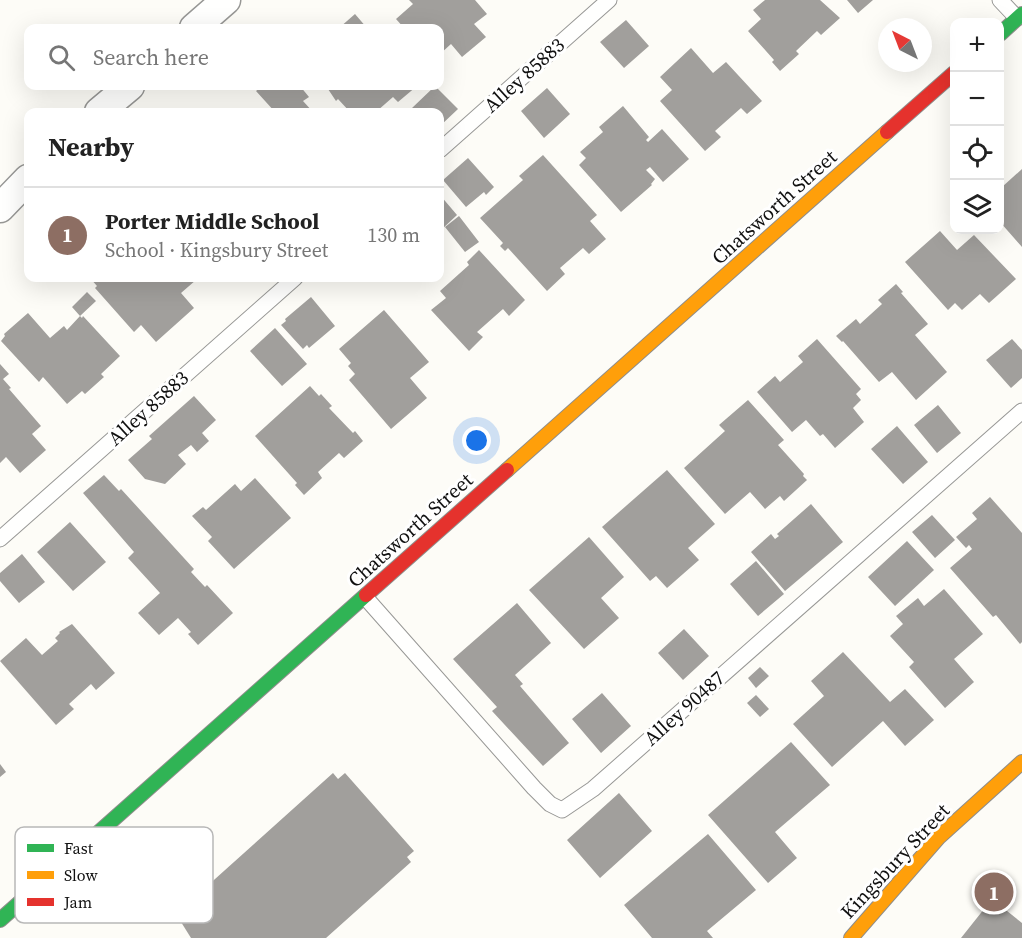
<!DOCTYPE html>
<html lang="en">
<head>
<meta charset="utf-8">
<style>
	body { margin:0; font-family:"Source Serif 4",serif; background:#f2f2f2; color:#222 }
	.controls { position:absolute; right:18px; top:18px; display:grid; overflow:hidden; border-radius:12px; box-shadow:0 6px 24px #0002 }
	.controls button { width:54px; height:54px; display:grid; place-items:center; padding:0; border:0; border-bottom:2px solid #e0e0e0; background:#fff; color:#222; font:30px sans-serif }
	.compass { position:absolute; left:878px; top:18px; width:54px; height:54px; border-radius:50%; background:#fff; box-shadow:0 6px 24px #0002; rotate:318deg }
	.you { position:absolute; left:477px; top:441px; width:21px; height:21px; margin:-15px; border:4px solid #fff; border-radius:50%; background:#1a73e8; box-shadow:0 0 0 9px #1a73e833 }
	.badge { display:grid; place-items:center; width:39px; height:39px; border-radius:50%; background:#b45309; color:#fff; font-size:20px; font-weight:700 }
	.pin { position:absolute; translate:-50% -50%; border:3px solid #fff; box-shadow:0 2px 6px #0006 }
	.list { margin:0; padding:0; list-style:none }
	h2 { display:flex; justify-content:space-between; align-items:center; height:78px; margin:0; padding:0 24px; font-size:26px }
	h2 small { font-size:20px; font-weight:400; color:#767676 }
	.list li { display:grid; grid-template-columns:39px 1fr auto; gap:18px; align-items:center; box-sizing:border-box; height:96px; padding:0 24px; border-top:2px solid #e0e0e0 }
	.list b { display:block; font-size:22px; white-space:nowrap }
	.list p { margin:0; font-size:20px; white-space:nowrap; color:#767676 }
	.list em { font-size:20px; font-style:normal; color:#767676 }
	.icon { flex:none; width:33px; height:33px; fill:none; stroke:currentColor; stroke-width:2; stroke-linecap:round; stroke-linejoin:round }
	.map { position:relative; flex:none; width:1022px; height:938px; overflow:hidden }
	.search { position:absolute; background:#fff; box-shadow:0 6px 24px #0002; left:24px; top:24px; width:420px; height:66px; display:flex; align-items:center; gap:15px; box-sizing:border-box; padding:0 21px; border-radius:12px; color:#767676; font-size:22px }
	.panel { position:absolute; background:#fff; box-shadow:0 6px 24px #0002; left:24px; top:108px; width:420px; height:174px; border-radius:12px }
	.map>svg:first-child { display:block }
	.building { fill:#a19f9c }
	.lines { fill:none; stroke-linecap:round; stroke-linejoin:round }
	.lane-casing { stroke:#979795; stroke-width:17 }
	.street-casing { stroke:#979795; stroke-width:31 }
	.fast-casing { stroke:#8e8d8b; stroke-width:16 }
	.slow-casing { stroke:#8e8d8b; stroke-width:16 }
	.jam-casing { stroke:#8e8d8b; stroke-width:16 }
	.lane { stroke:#fffffe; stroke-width:15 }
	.street { stroke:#fffffe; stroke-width:28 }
	.fast { stroke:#30b455; stroke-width:14 }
	.slow { stroke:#ff9f0a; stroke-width:14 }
	.jam { stroke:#e5322d; stroke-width:14 }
	.labels { text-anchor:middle; stroke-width:6; stroke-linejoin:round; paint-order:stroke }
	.street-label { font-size:20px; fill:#111; stroke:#fff }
	.key { fill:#fff; stroke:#b8b8b8; stroke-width:1.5 }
	.key-label { font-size:16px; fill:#111 }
</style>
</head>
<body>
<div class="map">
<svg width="1022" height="938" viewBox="0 0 1022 938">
	<rect width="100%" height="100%" fill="#fdfcf7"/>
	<path class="building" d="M409,0H475L487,14L474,24L486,37L462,57L451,44L440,54V28H404L396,19L413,4Z
		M765,0H820L840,18L821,35L817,31L796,51L799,54L780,71L772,62L774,60L748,31L761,19L753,10Z
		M847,0H873L858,13Z
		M355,14L367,28H339Z
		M626,20L649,46L624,68L600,42Z
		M691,48L713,73L726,62L762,101L747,114L741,108L715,131L721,137L705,151L660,101L672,90L660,77Z
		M262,86H300L309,97L303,101L313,112H275L256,91Z
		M316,86H417L398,102L393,97L377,111L378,112H350L338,99L336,101L326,86L320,90Z
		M435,86L458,109L440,126V112H411L414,110L412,108Z
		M547,88L570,114L544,138L521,111Z
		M623,106L649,137L646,140L648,142L662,129L689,159L663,182L650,167L646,170L655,179L651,184L652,185L621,212L579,165L586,158L580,152L603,132L599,127Z
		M543,155L597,215L590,221L606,239L589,254L583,248L560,268L565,274L547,291L508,248L505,251L500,246L503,243L480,218L523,180L519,176Z
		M468,158L494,187L486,195L484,192L466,207L443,180Z
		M1022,169V247L1000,222V184L1002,187Z
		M440,195L457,215L440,231Z
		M459,216L479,242L465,252L445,227Z
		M940,231L957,250L974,235L1016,279L989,303L980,294L962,310L955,303L948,310L905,262Z
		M479,250L525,300L509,316L503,309L477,332L483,337L469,351L431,310L446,298L440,291L469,265L467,262Z
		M90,278H194L196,280L181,293L194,308L156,342L141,325L134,332L95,288L97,286Z
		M896,284L903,292L901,293L928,324L915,335L947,372L916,400L892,372L879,382L843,341L842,342L836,336L856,319L860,324L882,304L878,300Z
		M87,292L96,301L80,316L72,307Z
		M311,297L335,326L309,348L307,345L303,349L281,325L286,321L285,319Z
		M384,310L429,362L410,378L427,398L391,429L349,380L355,374L348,366L351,363L339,349Z
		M28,313L50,338L64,326L67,330L80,316L82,318L83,316L120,356L101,374L104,377L85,394L82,391L67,404L43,377L39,382L1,341L5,336L4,334Z
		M275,328L307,364L282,386L250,351Z
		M817,339L861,389L856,394L861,400L853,408L864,422L835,448L823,434L820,436L806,420L792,432L757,392L775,376L780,382L803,362L798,356Z
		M1012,339L1022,350V378L1011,388L986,360Z
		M0,364L9,374L3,379L11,388L9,389L41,426L32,434L46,450L20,473L6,457L0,463Z
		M310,386L319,396L321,394L332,406L329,408L353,433L355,431L363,441L344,458L339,453L318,472L322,478L304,495L295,485L297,483L255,436Z
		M194,396L216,420L202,433L209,441L197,452L191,445L178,455L186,464L165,484L145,479L128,460L152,439L149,436Z
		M748,400L784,440L778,445L804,474L803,476L807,480L784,501L780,496L765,509L750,492L725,514L684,468L725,431L719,425Z
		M938,405L961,433L937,453L914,425Z
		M897,426L928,462L903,484L871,449Z
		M667,470L715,524L688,548L699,560L667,588L656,576L650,581L602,527Z
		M104,475L119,491L121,489L194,569L191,572L205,587L207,585L233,613L198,645L188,634L191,632L178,618L159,635L138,613L160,593L128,558L134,552L83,493Z
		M255,478L291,518L234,569L208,541L212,537L192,516L203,507L206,510L235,484L241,491Z
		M990,497L1022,533V642L1020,644L996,615L993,617L950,568L972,549L969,545L966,548L956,537L977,519L972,513Z
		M811,504L843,542L785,591L751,552L771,534L775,539L779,536L777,534Z
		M932,515L955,540L935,558L912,532Z
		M70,522L106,562L73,591L37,552Z
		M589,537L624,577L601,598L619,618L584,649L529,590Z
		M907,541L934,570L895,606L868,577Z
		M22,554L45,582L19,603L0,581V573Z
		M756,561L784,594L758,616L730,584Z
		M944,589L983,634L954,659L974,682L945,708L909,667L914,662L890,636L903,624L896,616L918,598L924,606Z
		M517,603L551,643L515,675L523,684L520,686L569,743L543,766L492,711L497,707L453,659Z
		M72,624L115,673L96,690L91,684L69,704L74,709L56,725L0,661L26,638L42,655L58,641L55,638L60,633L59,632Z
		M684,629L709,656L683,680L658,653Z
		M843,652L890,702L905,689L934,720L905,746L883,721L832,767L793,724L824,696L811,681Z
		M760,667L769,676L756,688L748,678Z
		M602,693L631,726L601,753L572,719Z
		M756,695L769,709L760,717L747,703Z
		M791,742L830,785L775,832L797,858L768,883L708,815Z
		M0,764L6,772L0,777Z
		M333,773L338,779L345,773L414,851L407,857L411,862L326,938H191L176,914Z
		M619,793L652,831L600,878L567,840Z
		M708,834L756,890L707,931L713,938H652L624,905Z
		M992,899L1022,923V938H961Z"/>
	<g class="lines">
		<g class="lane-casing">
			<path id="lane" d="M1000,0L1017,18
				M440,150L609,0
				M0,539L295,278
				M365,597L534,788L550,804L562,810L593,789L1022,411"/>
		</g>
		<g class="street-casing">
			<path id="street" d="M194,28L226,0
				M99,112L130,86
				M0,208L28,179"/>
		</g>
		<g class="fast-casing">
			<path id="fast" d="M1000,34L1022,14
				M0,920L366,595"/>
		</g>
		<g class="slow-casing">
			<path id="slow" d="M507,470L887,132
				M851,938L939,837L1022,762"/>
		</g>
		<g class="jam-casing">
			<path id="jam" d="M887,132L954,73
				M366,595L507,470"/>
		</g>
		<use href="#lane" class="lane"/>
		<use href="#street" class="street"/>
		<use href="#fast" class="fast"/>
		<use href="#slow" class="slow"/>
		<use href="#jam" class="jam"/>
	</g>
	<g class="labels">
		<g class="street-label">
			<text transform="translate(524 75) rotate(-42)" y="7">Alley 85883</text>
			<text transform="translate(774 207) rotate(-42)" y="7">Chatsworth Street</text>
			<text transform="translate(148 408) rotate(-42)" y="7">Alley 85883</text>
			<text transform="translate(410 530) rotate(-42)" y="7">Chatsworth Street</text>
			<text transform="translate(684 708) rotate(-42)" y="7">Alley 90487</text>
			<text transform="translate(895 861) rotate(-47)" y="7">Kingsbury Street</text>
		</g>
	</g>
	<rect x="15" y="827" width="198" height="96" rx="9" class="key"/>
	<rect x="27" y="844" width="27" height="8" fill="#30b455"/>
	<rect x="27" y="871" width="27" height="8" fill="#ff9f0a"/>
	<rect x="27" y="898" width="27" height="8" fill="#e5322d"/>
	<g class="key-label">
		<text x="64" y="854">Fast</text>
		<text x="64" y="881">Slow</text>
		<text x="64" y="908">Jam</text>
	</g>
</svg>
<div class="controls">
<button>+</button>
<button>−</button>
<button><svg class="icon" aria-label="locate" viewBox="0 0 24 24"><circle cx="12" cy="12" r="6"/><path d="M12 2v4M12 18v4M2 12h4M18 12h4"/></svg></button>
<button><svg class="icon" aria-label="layers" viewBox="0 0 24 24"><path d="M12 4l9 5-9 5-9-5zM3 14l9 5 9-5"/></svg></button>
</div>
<svg class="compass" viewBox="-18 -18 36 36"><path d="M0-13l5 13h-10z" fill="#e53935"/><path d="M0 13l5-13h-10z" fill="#767676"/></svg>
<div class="you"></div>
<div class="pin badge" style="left:994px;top:892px;background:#8d6e63">1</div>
<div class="search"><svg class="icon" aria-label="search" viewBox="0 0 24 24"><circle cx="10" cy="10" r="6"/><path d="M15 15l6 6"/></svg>Search here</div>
<section class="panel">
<h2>Nearby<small></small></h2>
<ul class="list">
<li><span class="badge" style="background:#8d6e63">1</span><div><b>Porter Middle School</b><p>School · Kingsbury Street</p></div><em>130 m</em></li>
</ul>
</section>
</div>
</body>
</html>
